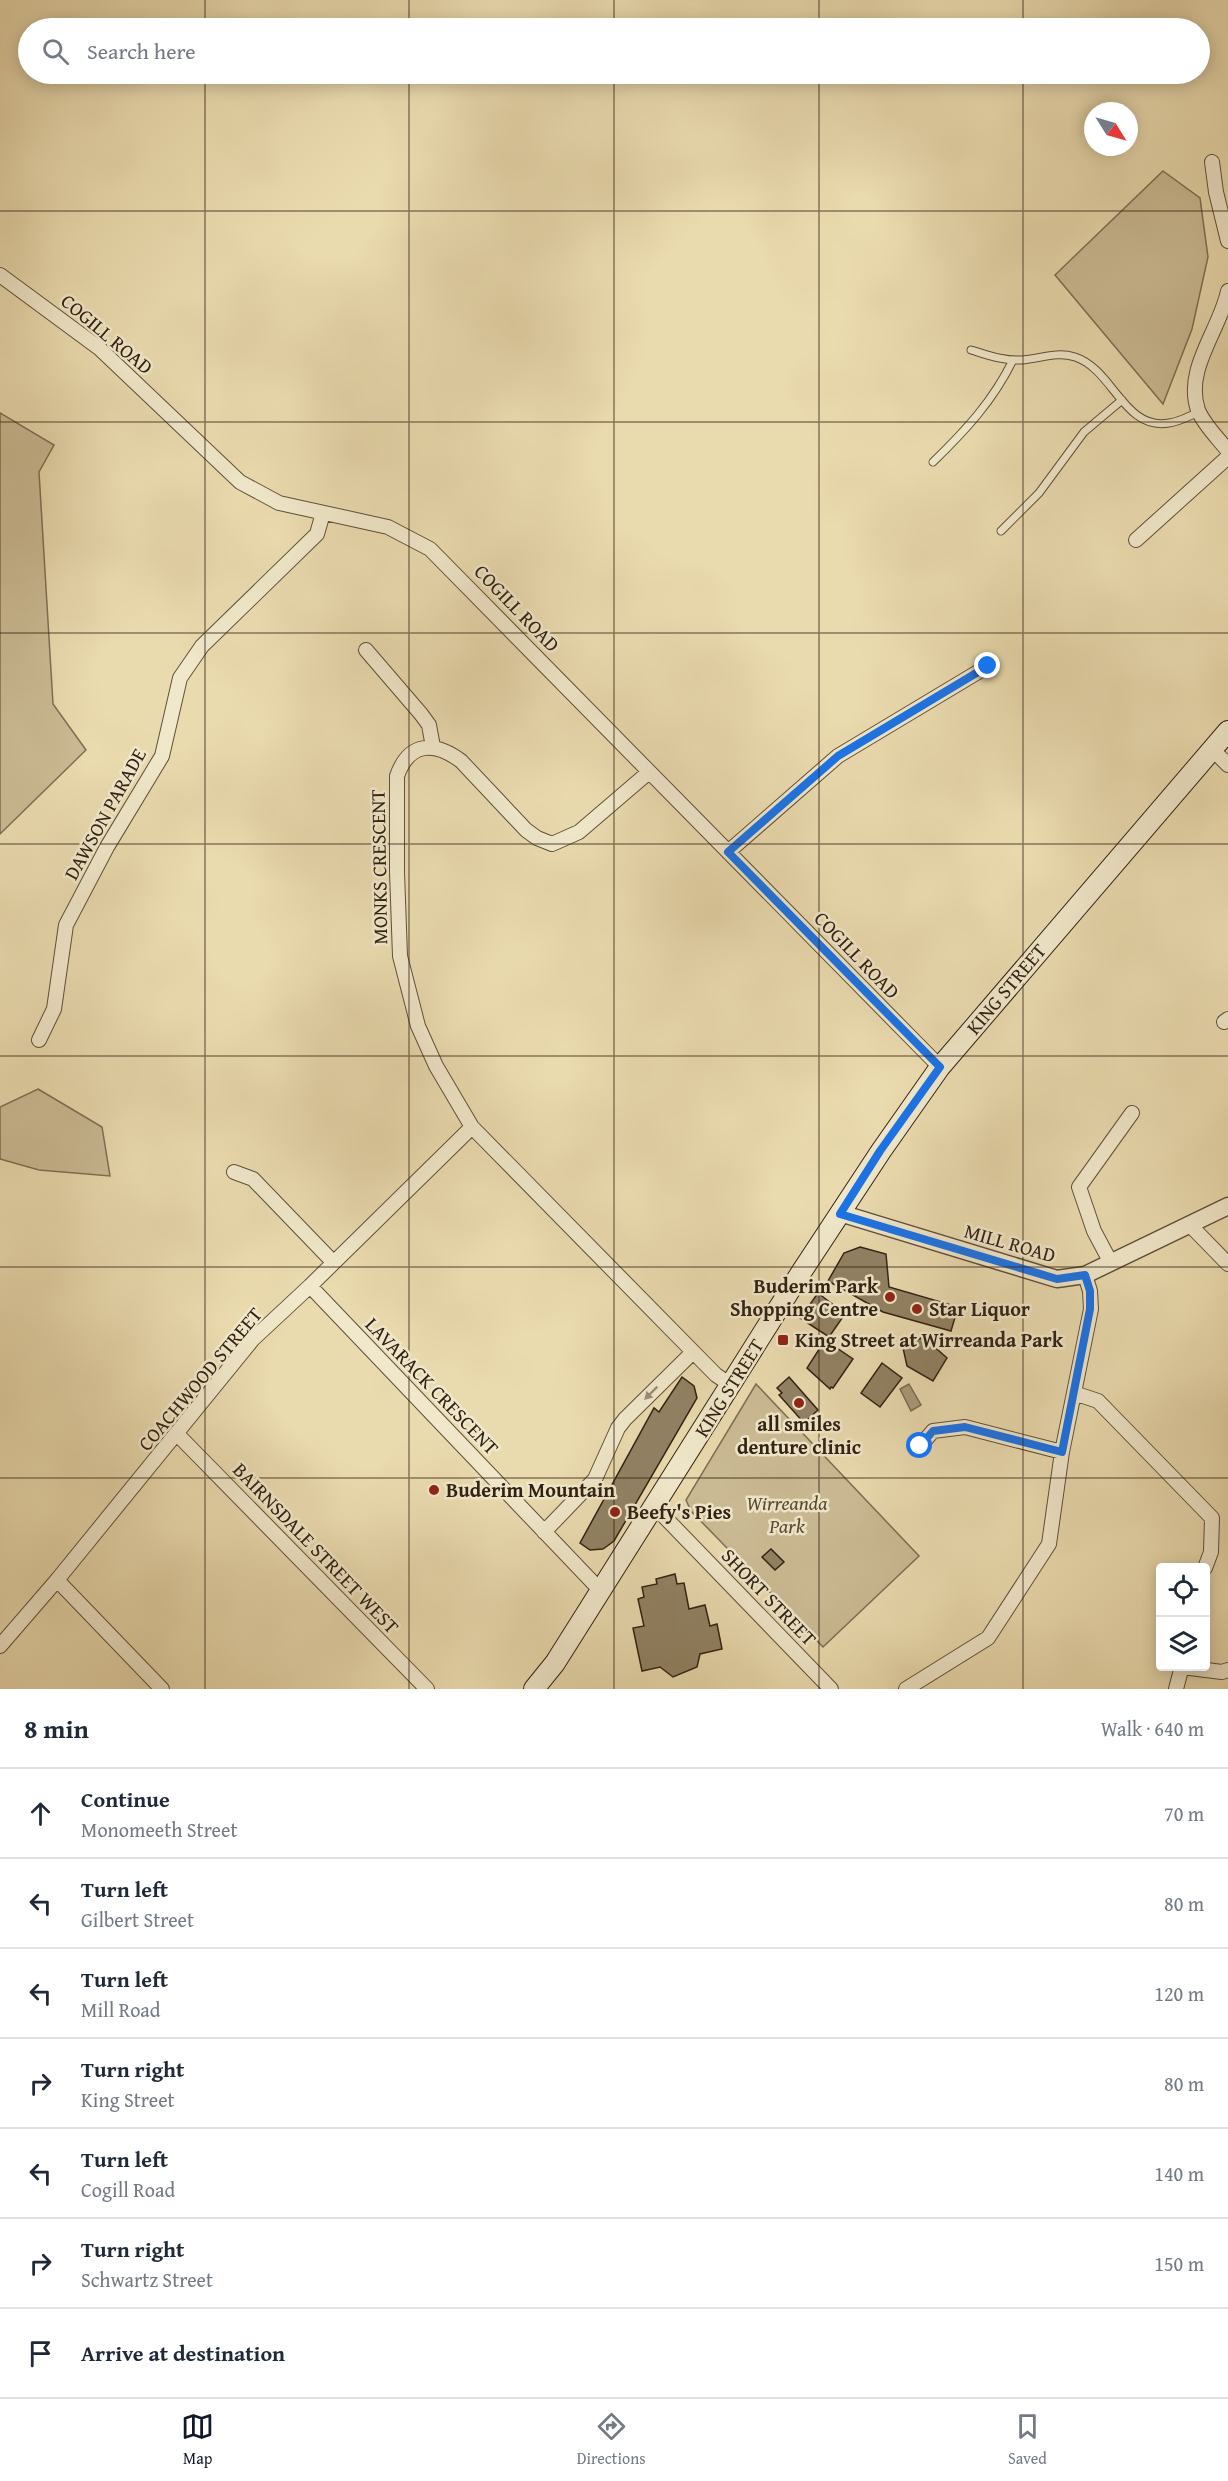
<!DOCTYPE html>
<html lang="en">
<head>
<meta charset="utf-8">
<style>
	body { margin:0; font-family:"Gentium Book Plus",serif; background:#f2f2f3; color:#1f2937 }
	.controls { position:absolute; right:18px; bottom:18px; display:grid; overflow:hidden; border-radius:6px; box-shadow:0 3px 15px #0003 }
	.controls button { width:54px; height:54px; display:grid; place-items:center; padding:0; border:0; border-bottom:2px solid #e0e1e3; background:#fff; color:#1f2937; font:30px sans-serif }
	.compass { position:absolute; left:1084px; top:102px; width:54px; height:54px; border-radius:50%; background:#fff; box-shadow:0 3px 15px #0003; rotate:127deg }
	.stop { position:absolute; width:18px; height:18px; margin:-14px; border:4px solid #1a73e8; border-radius:50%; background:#fff }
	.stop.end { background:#1a73e8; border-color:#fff; box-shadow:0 2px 6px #0008 }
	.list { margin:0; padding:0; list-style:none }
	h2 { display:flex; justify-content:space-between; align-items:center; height:78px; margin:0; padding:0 24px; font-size:26px }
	h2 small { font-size:20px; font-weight:400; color:#747a83 }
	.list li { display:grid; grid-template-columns:39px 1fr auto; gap:18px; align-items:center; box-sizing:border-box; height:90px; padding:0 24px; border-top:2px solid #e0e1e3 }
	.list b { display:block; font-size:22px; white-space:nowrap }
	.list p { margin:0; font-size:20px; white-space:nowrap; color:#747a83 }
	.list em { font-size:20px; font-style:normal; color:#747a83 }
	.icon { flex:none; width:33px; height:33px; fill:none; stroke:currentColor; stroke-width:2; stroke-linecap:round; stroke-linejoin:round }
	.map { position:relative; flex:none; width:1228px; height:1689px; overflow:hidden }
	.search { position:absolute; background:#fff; box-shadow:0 3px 15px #0003; left:18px; right:18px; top:18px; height:66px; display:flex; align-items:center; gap:15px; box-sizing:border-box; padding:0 21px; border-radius:33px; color:#747a83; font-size:22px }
	.sheet { height:708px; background:#fff }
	nav { display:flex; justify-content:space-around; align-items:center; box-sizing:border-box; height:84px; border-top:2px solid #e0e1e3; background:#fff; font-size:16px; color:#747a83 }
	nav a { display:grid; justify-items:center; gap:3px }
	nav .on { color:#111827 }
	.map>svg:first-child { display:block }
	.green { fill:#cbbb94; stroke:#7e6e54; stroke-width:1.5 }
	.water { fill:#ab9c7a; stroke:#7a6b51; stroke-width:1.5 }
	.building { fill:#918264; stroke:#312113; stroke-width:1.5 }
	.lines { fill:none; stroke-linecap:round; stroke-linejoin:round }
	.service-casing { stroke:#5f503a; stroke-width:9 }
	.minor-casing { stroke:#5f503a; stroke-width:16 }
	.tertiary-casing { stroke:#5f503a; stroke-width:19 }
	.secondary-casing { stroke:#312113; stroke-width:22 }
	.service { stroke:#f1e8cb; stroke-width:7 }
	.minor { stroke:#f1e8cb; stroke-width:14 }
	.tertiary { stroke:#f1e8cb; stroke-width:16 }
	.secondary { stroke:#f1e8cb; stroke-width:20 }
	.oneway { fill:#9b8e78 }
	.route { stroke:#1a73e8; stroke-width:8 }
	.grid { fill:none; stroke:#312113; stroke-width:1.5; stroke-opacity:0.55 }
	.poi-dot { fill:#8f2418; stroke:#f1e8cb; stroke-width:2 }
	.labels { text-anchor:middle; stroke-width:5; stroke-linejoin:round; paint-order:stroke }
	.street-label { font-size:20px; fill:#312113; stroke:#f1e8cb }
	.poi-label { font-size:20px; font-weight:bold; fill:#312113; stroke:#f1e8cb; text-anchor:start }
	.park-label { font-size:20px; font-style:italic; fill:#584833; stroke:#f1e8cb }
</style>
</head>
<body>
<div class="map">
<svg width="1228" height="1689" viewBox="0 0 1228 1689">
	<rect width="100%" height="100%" fill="#eadbaf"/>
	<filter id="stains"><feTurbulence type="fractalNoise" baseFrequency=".00333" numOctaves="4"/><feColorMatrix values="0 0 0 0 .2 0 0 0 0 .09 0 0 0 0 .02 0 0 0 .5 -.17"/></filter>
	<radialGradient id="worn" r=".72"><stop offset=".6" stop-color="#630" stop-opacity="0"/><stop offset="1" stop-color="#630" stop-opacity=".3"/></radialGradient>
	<path class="green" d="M1163,171L1200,198L1208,257L1192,329L1163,404L1055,275Z
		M0,413L54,445L39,472L53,704L86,750L0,834Z
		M38,1089L102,1127L110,1176L39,1170L0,1159V1107Z
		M756,1384L919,1556L823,1647L691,1511L686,1500Z"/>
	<path class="water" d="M909,1384L921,1405L911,1411L900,1389Z"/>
	<path class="building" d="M860,1247L886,1254L889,1287L958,1307L951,1331L883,1312L828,1281L844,1253Z
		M818,1293L845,1314L829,1337L800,1318Z
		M923,1337L947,1358L933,1381L907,1366L903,1348Z
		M825,1340L853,1359L833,1388L831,1387L830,1389L807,1368Z
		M882,1363L902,1378L880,1407L861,1393Z
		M682,1377L694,1386L697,1398L614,1541L603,1549L590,1550L580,1543L654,1408L659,1412Z
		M789,1377L818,1410L804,1423L779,1395L782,1393L777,1388Z
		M771,1549L784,1562L775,1570L762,1557Z
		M675,1574L677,1584L684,1583L689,1609L705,1605L710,1626L717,1624L722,1649L700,1654L697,1667L673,1677L660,1667L642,1671L633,1628L644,1626L638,1599L644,1597L642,1587L657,1584L656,1579Z"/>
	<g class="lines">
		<g class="service-casing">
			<path id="service" d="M971,350C988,355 1003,361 1021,360C1040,359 1056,351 1075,357C1113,369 1124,431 1169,423C1179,422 1189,416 1199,412
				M933,462C965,431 993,401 1013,360
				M1001,531L1039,493L1084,432L1122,400"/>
		</g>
		<g class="minor-casing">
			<path id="minor" d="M1212,162L1216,192L1228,241
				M0,275L99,348L240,482L279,503L388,527L430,549L940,1067
				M1228,291C1220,330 1184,369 1198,410C1204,425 1218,438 1228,451
				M1136,540L1228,457
				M366,650L421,714L429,725L433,747
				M1212,749L1228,765
				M649,772L579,832L552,844L537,838L526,830L461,761C434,741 409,742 397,776V872L400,956L418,1026L436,1066L472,1127L716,1375L731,1385
				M728,852L838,756L988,666
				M1224,1022L1228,1019
				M39,1040L54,1009L66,925L107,847L162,756L180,678L202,646L317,534L323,513
				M234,1172L253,1179L333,1262
				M1189,1224L1228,1264
				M1111,1263L1094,1231L1079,1187L1132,1113
				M310,1286L600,1590
				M1074,1393L1098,1401L1212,1518L1211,1552L1205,1568
				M177,1434L427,1689
				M920,1446L933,1431L965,1427L1062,1452
				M654,1506L831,1689
				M544,1532L595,1479L618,1428L625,1419L693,1352
				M57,1580L162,1689
				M0,1646L57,1580L253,1339L310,1286L472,1127
				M1182,1667L1222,1672L1228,1670
				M906,1689L988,1638L1049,1544L1062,1452L1091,1309L1090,1291L1085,1275
				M1176,1689L1182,1666"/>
		</g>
		<g class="tertiary-casing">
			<path id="tertiary" d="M840,1213L1057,1279L1085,1275L1228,1206"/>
		</g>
		<g class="secondary-casing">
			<path id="secondary" d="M534,1689L555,1663L802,1271L881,1151L940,1067L1228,731"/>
		</g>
		<use href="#service" class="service"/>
		<use href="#minor" class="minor"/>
		<use href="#tertiary" class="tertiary"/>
		<use href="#secondary" class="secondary"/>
	</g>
	<defs><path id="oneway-solid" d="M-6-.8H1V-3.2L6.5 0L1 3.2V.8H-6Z" transform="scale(1.5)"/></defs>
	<use class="oneway" href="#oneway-solid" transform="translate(651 1393) rotate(135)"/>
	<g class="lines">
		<path class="route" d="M920,1446L933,1431L965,1427L1062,1452L1090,1309V1291L1085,1275L1057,1279L840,1214L880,1151L940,1067L728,852L838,756L988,666"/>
	</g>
	<path class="grid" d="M205,0V28M409,0V28M614,0V28M819,0V28M1023,0V28M205,74V1689M409,74V1689M614,74V1689M819,74V1689M1023,74V1689M0,211H1228M0,422H1228M0,633H1228M0,844H1228M0,1056H1228M0,1267H1228M0,1478H1228"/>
	<g class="poi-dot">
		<circle cx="890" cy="1297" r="6"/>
		<circle cx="917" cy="1309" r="6"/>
		<rect x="777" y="1334" width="12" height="12" rx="3"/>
		<circle cx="799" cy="1403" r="6"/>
		<circle cx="434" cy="1490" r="6"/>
		<circle cx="615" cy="1512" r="6"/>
	</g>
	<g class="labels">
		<g class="street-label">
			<text transform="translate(107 334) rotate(40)" y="7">COGILL ROAD</text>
			<text transform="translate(517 608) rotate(46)" y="7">COGILL ROAD</text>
			<text transform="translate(105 814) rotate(-61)" y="7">DAWSON PARADE</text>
			<text transform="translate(379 867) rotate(-91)" y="7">MONKS CRESCENT</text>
			<text transform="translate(857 955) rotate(46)" y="7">COGILL ROAD</text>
			<text transform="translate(1006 989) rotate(-50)" y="7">KING STREET</text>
			<text transform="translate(1010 1243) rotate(16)" y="7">MILL ROAD</text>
			<text transform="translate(200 1379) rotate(-50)" y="7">COACHWOOD STREET</text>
			<text transform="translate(432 1386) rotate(46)" y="7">LAVARACK CRESCENT</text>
			<text transform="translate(729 1388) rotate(-58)" y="7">KING STREET</text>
			<text transform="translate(316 1548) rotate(46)" y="7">BAIRNSDALE STREET WEST</text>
			<text transform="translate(769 1597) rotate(46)" y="7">SHORT STREET</text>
		</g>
		<g class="poi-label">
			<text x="878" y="1293" text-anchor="end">Buderim Park<tspan x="878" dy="23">Shopping Centre</tspan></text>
			<text x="929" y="1316">Star Liquor</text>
			<text x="795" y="1347">King Street at Wirreanda Park</text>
			<text x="799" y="1431" text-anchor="middle">all smiles<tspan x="799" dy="23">denture clinic</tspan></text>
			<text x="446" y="1497">Buderim Mountain</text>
			<text x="627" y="1519">Beefy's Pies</text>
		</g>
		<g class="park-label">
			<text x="787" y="1510">Wirreanda<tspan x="787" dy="23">Park</tspan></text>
		</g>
	</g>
	<rect width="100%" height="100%" filter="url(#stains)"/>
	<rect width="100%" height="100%" fill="url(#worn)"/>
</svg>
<div class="controls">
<button><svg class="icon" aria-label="locate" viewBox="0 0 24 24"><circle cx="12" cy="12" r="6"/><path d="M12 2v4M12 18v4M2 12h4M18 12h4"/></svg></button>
<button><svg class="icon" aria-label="layers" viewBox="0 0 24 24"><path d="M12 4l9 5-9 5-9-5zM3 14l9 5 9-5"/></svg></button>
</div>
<svg class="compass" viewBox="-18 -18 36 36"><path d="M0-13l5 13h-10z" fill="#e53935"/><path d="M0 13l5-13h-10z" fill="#747a83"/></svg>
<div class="stop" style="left:920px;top:1446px"></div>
<div class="stop end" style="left:988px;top:666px"></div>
<div class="search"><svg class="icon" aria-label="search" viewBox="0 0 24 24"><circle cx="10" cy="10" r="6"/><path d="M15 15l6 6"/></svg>Search here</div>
</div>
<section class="sheet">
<h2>8 min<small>Walk · 640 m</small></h2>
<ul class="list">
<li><svg class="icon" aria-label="ahead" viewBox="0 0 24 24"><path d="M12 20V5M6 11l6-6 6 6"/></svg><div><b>Continue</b><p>Monomeeth Street</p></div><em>70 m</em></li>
<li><svg class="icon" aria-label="left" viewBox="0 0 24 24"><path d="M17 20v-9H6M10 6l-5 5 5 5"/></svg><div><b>Turn left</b><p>Gilbert Street</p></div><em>80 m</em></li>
<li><svg class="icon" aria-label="left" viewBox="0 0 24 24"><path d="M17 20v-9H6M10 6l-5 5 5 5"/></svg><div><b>Turn left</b><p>Mill Road</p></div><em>120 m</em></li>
<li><svg class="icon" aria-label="right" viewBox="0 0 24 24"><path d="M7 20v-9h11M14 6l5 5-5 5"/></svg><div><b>Turn right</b><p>King Street</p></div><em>80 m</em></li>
<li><svg class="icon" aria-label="left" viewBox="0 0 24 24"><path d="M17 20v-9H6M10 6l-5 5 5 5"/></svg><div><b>Turn left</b><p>Cogill Road</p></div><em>140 m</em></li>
<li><svg class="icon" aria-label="right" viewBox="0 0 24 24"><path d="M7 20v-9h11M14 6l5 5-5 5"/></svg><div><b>Turn right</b><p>Schwartz Street</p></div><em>150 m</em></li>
<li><svg class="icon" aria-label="arrive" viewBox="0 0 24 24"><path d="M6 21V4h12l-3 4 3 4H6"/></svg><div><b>Arrive at destination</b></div></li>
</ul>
</section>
<nav>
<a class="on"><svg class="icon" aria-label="map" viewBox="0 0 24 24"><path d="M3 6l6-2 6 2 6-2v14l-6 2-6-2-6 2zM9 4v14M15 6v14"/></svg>Map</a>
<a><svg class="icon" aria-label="directions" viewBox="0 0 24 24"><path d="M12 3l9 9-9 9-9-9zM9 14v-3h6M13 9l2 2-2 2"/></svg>Directions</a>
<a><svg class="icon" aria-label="saved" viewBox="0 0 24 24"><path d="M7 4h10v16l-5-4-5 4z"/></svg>Saved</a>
</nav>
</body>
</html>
